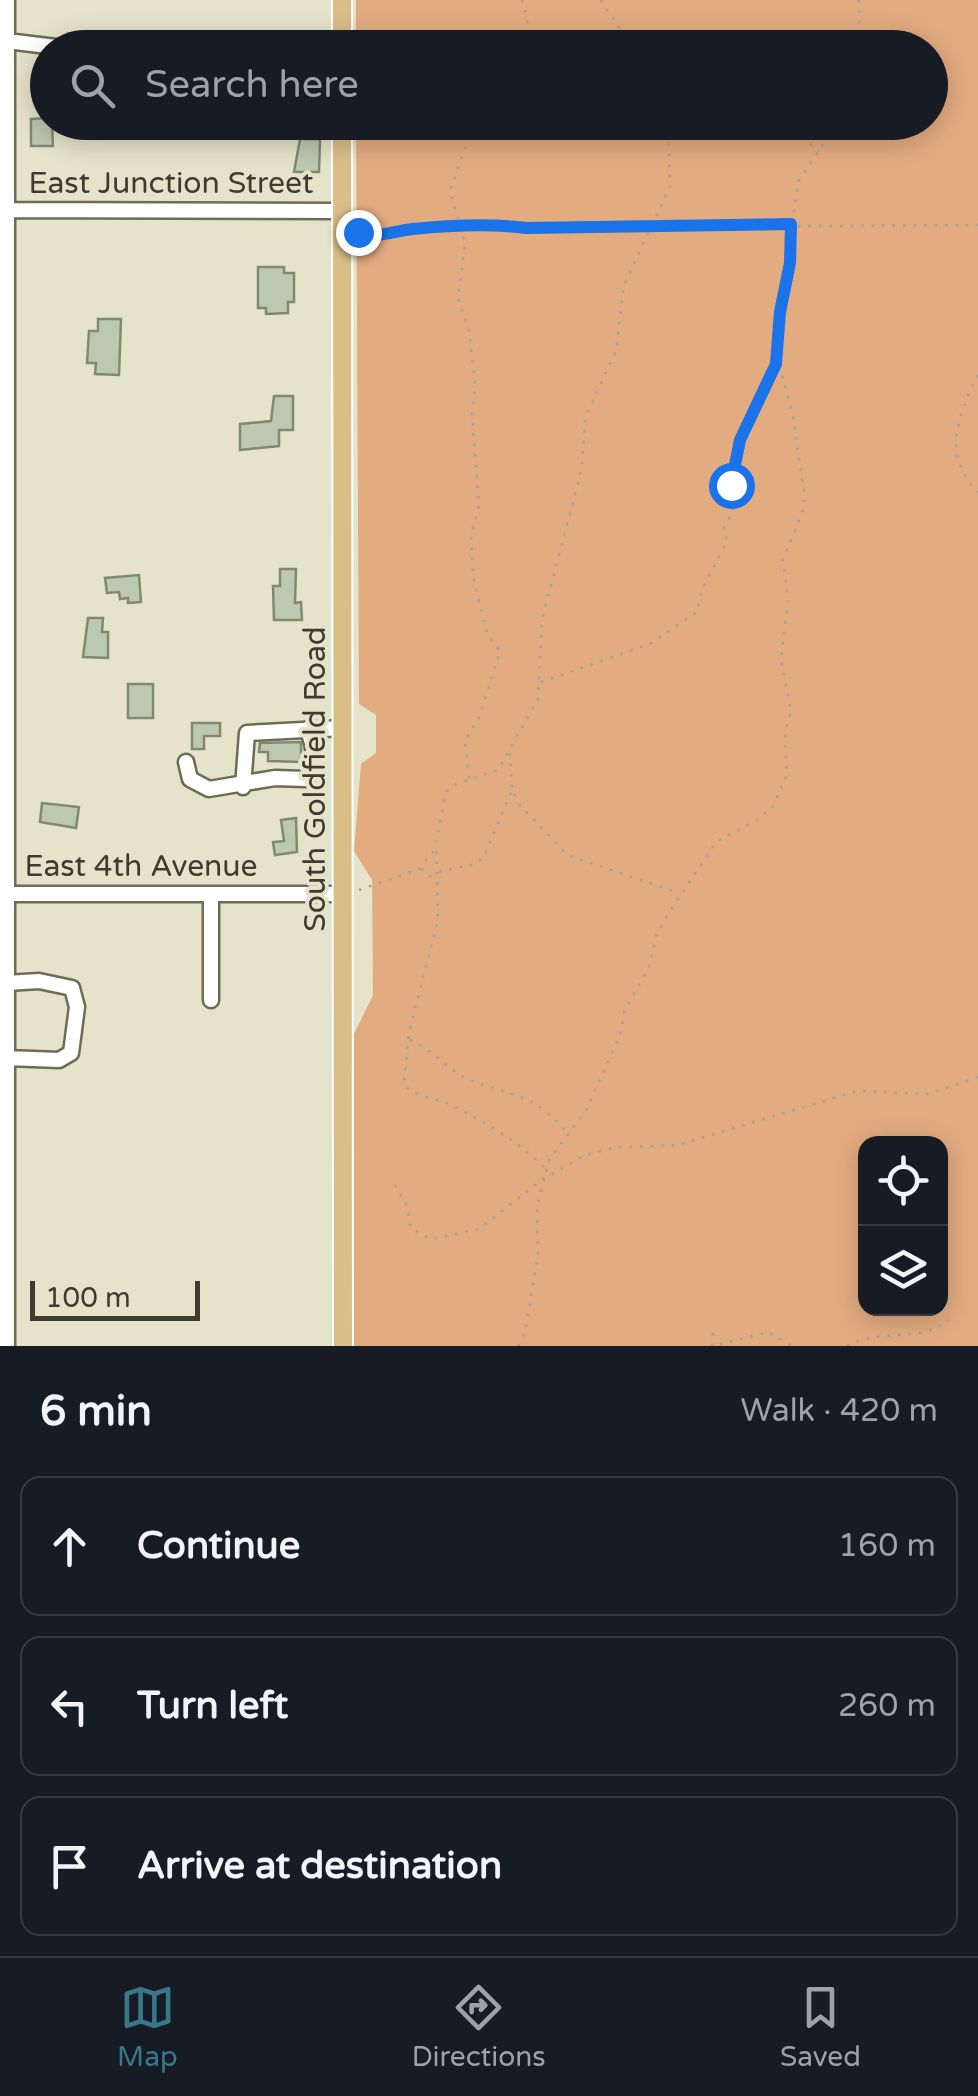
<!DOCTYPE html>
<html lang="en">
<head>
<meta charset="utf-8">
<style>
	body { margin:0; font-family:"Varela Round",sans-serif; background:#242831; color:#f1f3f6 }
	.controls { position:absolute; right:30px; bottom:30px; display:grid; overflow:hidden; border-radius:20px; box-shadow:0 5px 25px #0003 }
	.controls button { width:90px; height:90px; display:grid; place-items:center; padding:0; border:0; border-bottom:2px solid #363941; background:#171b24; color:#f1f3f6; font:50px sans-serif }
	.scale { position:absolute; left:30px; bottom:25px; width:170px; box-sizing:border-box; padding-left:10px; border:5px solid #3d3c32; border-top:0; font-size:28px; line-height:35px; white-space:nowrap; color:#3d3c32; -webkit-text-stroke:8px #e5e3c9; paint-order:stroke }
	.stop { position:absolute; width:30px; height:30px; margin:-22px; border:8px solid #1a73e8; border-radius:50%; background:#fff }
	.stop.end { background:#1a73e8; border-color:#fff; box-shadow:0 2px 10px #0008 }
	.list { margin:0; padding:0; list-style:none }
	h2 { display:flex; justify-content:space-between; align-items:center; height:130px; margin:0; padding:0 40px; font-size:42px }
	h2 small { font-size:32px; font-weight:400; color:#9ea1a6 }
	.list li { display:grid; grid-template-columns:65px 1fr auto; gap:30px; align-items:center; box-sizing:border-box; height:140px; margin:0 20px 20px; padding:0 20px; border:2px solid #363941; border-radius:20px }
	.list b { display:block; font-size:38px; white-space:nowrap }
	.list em { font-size:32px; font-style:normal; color:#9ea1a6 }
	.icon { flex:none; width:55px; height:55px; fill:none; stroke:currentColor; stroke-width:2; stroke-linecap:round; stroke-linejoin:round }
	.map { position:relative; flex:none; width:978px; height:1346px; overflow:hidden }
	.search { position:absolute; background:#171b24; box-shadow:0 5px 25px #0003; left:30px; right:30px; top:30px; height:110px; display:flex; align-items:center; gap:25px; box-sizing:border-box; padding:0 35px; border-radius:55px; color:#9ea1a6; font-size:38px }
	.sheet { height:610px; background:#171b24 }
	nav { display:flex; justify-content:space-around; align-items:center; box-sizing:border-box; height:140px; border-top:2px solid #363941; background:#171b24; font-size:28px; color:#9ea1a6 }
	nav a { display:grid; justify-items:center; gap:5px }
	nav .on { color:#37798b }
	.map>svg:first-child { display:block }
	.green { fill:#e3ab80; fill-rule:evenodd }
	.building { fill:#bdc8b0; stroke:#808a73; stroke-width:2.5 }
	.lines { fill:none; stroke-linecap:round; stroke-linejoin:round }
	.minor-casing { stroke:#6e6c55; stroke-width:19 }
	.major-casing { stroke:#fff; stroke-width:22 }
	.path { stroke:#a7a591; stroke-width:2.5; stroke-dasharray:2.5 8; stroke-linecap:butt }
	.minor { stroke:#fff; stroke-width:14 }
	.major { stroke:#d9be88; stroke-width:18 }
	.route { stroke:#1a73e8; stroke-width:12 }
	.labels { text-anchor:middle; stroke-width:8; stroke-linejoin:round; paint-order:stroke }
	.street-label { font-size:30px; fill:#3d3c32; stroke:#e5e3c9 }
</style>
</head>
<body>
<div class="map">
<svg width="978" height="1346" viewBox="0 0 978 1346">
	<rect width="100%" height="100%" fill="#e5e3c9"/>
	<path class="green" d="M356,0H978V1346H354V1034L373,995L372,880L354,851L361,764L376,753V715L359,704L356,123L930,122V48L356,47ZM866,1144H940V1308H866Z"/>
	<path class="building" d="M48,118L52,122L53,146H31V119Z
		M300,139H320L319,172H294Z
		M258,267H284V273H294V302H288V313L266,314V308H258Z
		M98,319H121L119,375L95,374L96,363H87L89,331H98Z
		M274,396H293V430H279V446L240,450V424L271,421Z
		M280,569H296L295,603L301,602L302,620H274L273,586H280Z
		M139,575L141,602L128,603V598L120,599L119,592L107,593L105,578Z
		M88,618H103L102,632H108V658L83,657Z
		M128,684H153V718H128Z
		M192,723H220V736H204V749H192Z
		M260,743L301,742V762L268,761V752H259Z
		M42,803L79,807L76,828L40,822Z
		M296,818L297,852L275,855L273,842L284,841L281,820Z"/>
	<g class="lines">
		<g class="minor-casing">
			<path id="minor" d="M7,0V1346
				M7,41L64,48
				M1,210L342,211
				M186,762L190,779L209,789L275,778L306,779C318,767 314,744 307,729
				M243,787L247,733L342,728
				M1,894H342
				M7,983L39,981L72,988L77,1007L71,1053L59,1060L7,1058
				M211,1000V894"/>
		</g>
		<g class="major-casing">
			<path id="major" d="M342,0V48
				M342,122L343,1346"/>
		</g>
		<path class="path" d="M522,0L534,48
			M601,0L632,48
			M859,0L860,48
			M787,122L818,151
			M358,233C377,239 393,230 413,229C452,225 487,223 526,228L978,225
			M978,375C957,416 942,456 978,492
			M541,682L650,644L697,612L702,589L727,542L724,528L733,511L731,485L741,440L776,366
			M510,753L512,790L520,805L567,855L679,893
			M469,778L465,741L480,715L500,651L487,634L473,576L471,534L479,506L472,418L475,384L469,331L458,298L465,243L450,191L470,135L481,122
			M421,869L438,882
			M439,872L476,864L484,856L512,790
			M359,890L419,869L436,848
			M410,1040C434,1050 451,1073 470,1080C514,1097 534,1093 567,1133
			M544,1167C519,1142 485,1122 453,1106C438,1098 414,1098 404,1084L409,1032L438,920L436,842L446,792L456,784L498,770L538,699L542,620L582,468L585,419L616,350L624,285L670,186L669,141L661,122
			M395,1185L407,1206L411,1229L431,1239L479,1229L543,1179L583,1156L612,1148L678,1145L857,1091L929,1094L978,1077
			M713,1333L712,1346L768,1332L792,1346
			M518,1346L525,1333L538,1253L537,1206L549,1160L587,1109L620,1035L625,1009L649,968L656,936L667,916L716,842L757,820L773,806L787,775L785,734L791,711L781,660L788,601L783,560L803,510L804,492L793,417L775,347L798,182L838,122
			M847,1346C878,1328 922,1343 948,1320"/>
		<use href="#minor" class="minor"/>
		<use href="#major" class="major"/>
	</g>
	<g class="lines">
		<path class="route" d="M358,232C377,239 393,231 413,229C451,225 487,223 526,228L791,224L790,263L780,312L776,364L740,440L731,485"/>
	</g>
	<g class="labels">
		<g class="street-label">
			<text x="171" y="193">East Junction Street</text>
			<text transform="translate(315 779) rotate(-90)" y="10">South Goldfield Road</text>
			<text x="141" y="876">East 4th Avenue</text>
		</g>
	</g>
</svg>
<div class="controls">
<button><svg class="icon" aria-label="locate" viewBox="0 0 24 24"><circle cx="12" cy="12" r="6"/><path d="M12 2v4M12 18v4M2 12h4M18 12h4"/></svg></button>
<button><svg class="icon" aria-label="layers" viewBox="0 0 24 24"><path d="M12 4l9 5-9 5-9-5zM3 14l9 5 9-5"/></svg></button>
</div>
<div class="scale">100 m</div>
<div class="stop" style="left:731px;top:485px"></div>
<div class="stop end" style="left:358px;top:232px"></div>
<div class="search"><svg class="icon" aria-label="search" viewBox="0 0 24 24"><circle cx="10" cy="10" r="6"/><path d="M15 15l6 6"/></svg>Search here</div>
</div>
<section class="sheet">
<h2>6 min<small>Walk · 420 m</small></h2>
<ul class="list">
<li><svg class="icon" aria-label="ahead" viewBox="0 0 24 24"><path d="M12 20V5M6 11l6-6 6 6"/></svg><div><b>Continue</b></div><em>160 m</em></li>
<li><svg class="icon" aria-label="left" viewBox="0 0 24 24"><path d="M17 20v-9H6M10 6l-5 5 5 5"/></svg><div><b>Turn left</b></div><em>260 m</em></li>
<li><svg class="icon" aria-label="arrive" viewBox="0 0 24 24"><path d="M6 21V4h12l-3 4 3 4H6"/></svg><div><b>Arrive at destination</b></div></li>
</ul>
</section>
<nav>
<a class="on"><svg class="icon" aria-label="map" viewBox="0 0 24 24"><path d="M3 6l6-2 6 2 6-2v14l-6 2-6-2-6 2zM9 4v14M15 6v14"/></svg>Map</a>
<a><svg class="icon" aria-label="directions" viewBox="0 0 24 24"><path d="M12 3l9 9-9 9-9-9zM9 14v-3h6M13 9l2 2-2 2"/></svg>Directions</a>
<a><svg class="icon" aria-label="saved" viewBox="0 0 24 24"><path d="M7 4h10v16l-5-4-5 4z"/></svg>Saved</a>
</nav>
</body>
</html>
